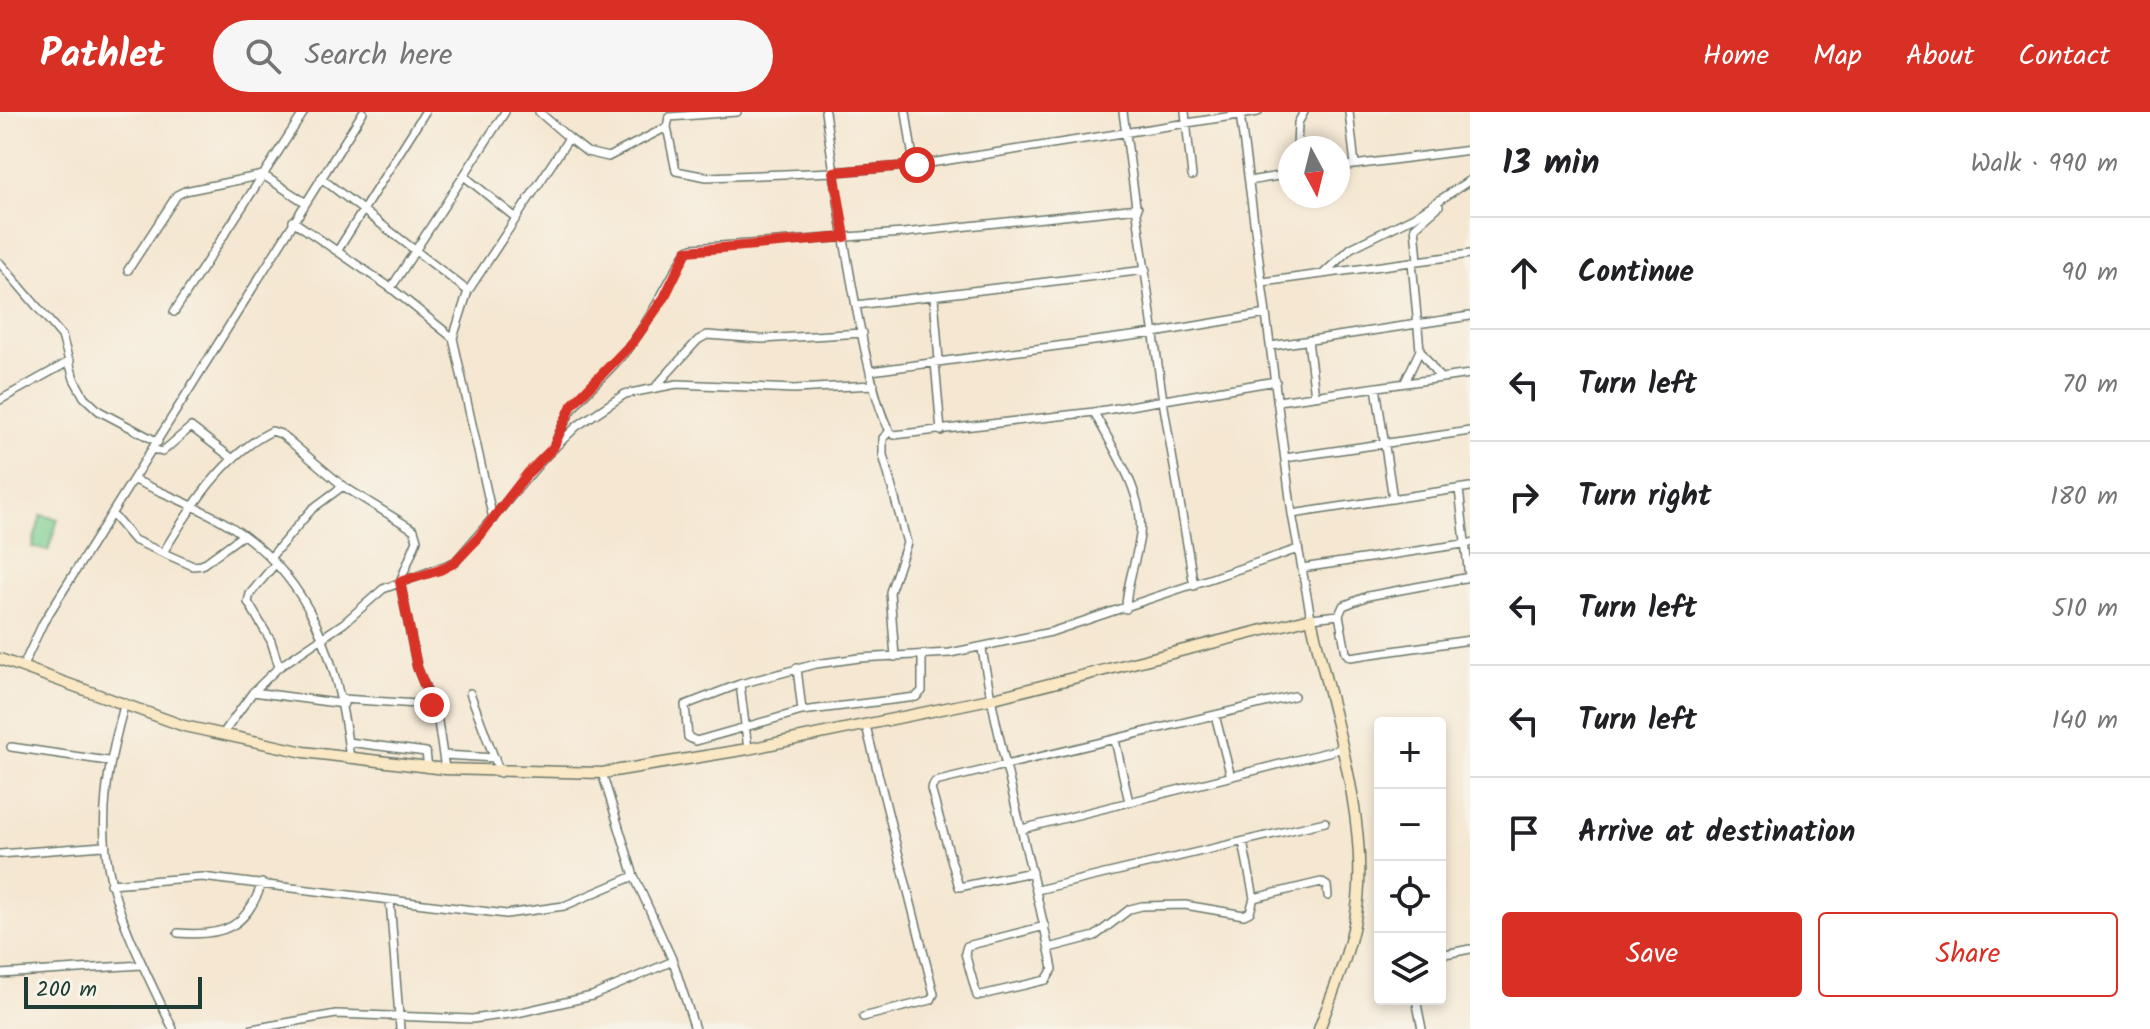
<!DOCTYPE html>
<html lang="en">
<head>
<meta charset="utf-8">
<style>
	body { margin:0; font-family:Kalam,sans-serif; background:#f6f6f6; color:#202124 }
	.controls { position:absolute; right:24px; bottom:24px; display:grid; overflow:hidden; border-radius:8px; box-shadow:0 4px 12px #0003 }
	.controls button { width:72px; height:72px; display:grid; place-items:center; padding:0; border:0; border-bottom:2px solid #e0e0e0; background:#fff; color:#202124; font:40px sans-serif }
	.compass { position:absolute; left:1278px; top:24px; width:72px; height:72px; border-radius:50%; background:#fff; box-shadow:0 4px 12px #0003; rotate:173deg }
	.scale { position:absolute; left:24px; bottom:20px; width:178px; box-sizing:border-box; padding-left:8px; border:4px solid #1f3d34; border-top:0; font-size:22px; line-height:28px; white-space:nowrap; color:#1f3d34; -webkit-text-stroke:6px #f7f3e8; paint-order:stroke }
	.stop { position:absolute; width:24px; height:24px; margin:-18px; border:6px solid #d93025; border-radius:50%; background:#fff }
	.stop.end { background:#d93025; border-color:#fff; box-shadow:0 2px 8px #0008 }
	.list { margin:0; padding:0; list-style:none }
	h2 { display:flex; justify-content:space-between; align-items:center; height:104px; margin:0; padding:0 32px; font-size:34px }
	h2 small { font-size:26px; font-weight:400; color:#757577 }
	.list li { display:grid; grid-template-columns:52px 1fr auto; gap:24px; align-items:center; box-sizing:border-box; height:112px; padding:0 32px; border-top:2px solid #e0e0e0 }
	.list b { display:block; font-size:30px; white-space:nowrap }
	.list em { font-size:26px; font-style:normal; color:#757577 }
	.actions { display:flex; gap:16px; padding:24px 32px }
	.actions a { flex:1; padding:18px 0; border:2px solid #d93025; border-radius:8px; text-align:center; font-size:28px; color:#d93025 }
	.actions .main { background:#d93025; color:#fff }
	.icon { flex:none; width:44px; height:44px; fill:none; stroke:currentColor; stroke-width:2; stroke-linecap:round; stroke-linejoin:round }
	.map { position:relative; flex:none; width:1470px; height:917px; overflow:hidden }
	header { display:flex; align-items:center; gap:48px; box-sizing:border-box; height:112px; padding:0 40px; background:#d93025; color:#fff }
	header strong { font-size:38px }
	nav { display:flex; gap:44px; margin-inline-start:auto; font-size:28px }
	.search { width:560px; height:72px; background:#f6f6f6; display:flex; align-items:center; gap:20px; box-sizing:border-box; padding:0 28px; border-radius:44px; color:#757577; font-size:30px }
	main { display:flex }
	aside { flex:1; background:#fff }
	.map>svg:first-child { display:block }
	.green { fill:#7cce90; stroke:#4e8662; stroke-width:2 }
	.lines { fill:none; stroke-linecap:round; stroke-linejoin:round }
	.street-casing { stroke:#6a786b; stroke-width:10 }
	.secondary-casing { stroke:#6a786b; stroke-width:13 }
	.street { stroke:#fff; stroke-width:7 }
	.secondary { stroke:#fae7c3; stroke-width:10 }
	.route { stroke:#d93025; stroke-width:10 }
</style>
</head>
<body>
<header>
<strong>Pathlet</strong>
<div class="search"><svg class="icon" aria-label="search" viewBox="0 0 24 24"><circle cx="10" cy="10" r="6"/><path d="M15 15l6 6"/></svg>Search here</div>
<nav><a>Home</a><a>Map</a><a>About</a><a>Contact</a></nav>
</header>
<main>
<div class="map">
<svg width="1470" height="917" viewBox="0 0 1470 917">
	<rect width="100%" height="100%" fill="#f7f3e8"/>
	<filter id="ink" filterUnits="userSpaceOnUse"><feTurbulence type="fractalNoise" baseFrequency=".0125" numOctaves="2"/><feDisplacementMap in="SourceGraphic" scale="16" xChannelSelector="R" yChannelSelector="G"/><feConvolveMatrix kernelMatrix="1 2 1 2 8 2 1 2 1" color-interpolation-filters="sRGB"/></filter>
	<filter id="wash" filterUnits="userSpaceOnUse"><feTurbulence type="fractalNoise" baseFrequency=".006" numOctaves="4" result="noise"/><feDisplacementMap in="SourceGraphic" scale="32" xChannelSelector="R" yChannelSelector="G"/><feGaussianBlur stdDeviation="1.8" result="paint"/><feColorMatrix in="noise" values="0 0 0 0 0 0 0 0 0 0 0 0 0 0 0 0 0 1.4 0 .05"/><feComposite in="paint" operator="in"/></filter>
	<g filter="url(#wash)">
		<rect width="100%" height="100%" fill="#f5e7d1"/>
		<path class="green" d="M41,403L58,407L48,439L32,435Z"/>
	</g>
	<g filter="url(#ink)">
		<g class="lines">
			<g class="street-casing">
				<path id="street" d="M737,0L669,5L667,15L676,59L707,65L834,60L825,0
					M906,0L914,53
					M1123,0L1163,289L1194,474
					M1185,0L1192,64
					M1258,0L917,53L834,60C839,98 871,310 894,323L1094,300L1276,269
					M1349,0L1355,53
					M1240,2L1292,402L1311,506L1339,503L1346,541L1350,545L1470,528
					M569,26L587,40L608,45L667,15
					M1297,36L1298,11L1304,0
					M1338,55L1470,38
					M464,64L516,106
					M321,66L468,179L453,226L493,407
					M1249,69L1290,62
					M293,109L391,176L453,226
					M338,138L425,0
					M1418,149L1415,115L1439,94
					M0,151L62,224L74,267L84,285L99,299L158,330
					M128,158L177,83L185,79L263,63L306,91
					M1323,162L1351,136L1414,105L1470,68
					M1263,170L1470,142
					M391,176L505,0
					M468,179L569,26L539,0
					M934,185L939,249
					M856,193L1146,158
					M174,200L304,0
					M1308,229L1315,284
					M1271,234L1470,204
					M1420,238L1440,266
					M935,250L941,319
					M871,259L1154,221L1266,202
					M1405,270L1420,238L1412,150
					M657,273L698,228L707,223L762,227L863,221
					M1376,275L1393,387
					M0,288L70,249
					M1278,289L1470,262
					M1094,300C1112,336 1145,381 1140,423C1137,448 1126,471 1126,497
					M889,320L883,326V343L907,431L890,480L895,545
					M554,335C572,281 599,275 630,234C654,202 667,170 687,139L692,136L903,121L1138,96
					M153,337L162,340L191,315L233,347
					M1285,346L1470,319
					M133,367C162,381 194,393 222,409C312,461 339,550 350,647
					M1459,377L1469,465
					M112,402L134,428L193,454L202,453L243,423
					M1292,402L1470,375
					M164,439C191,395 224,342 272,319L281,322L343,374L414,418L417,428L400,470L417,555L437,603L445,657
					M270,446L312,397L343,374
					M275,452L250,482L248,490L271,529L279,555
					M1302,456L1470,431
					M1339,503L1343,494L1368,484L1470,465
					M982,537C1000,645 1032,750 1053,857L1046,868L977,884L965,841L967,834L1045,814
					M922,543V579L916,585L802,599L696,629L688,625L685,593L740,572L816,552L859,546L950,541L1051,520L1298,437
					M22,556L43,511L363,0
					M797,556L802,599
					M740,572L748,637
					M253,580L344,592
					M470,581L500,661
					M343,587L432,593
					M124,594C83,741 110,786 173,917
					M1215,603L1231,665
					M222,623L253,580L279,555L344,511L383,477L455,450L544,346L577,314L625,282L677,272L794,277L874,273
					M1115,628L1129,690
					M348,630L426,640L428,656
					M11,635L108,649
					M444,643L495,646
					M602,661L634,764L673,849L695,917
					M1022,717L1340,637
					M1243,730L1254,786L1321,770L1327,774L1328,784
					M0,742L103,734
					M1032,760L959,775L931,677L935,670L1294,584
					M110,772L202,765L506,802L564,794L634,764
					M1037,778L1325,710
					M390,788L400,917
					M178,821C224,825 247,815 262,771
					M1049,836L1095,824L1130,797L1142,794L1185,793L1244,803L1250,800L1254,786
					M1440,843L1470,837
					M0,862L142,853
					M1416,887L1422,917
					M863,905L931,888L934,882L866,614
					M252,917L336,902L472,907L517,901L592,884L673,849"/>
			</g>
			<g class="secondary-casing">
				<path id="secondary" d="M0,547L184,614L304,640L445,657L602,661L748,637L990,587L1311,506C1330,594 1367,699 1358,788C1353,833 1335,875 1319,917"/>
			</g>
			<use href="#street" class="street"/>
			<use href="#secondary" class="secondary"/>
		</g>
	</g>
	<g class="lines" filter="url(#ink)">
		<path class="route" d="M432,593L417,555L400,470L440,458L455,450L478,426L528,361L553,336L572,293L633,230L664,186L687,139L845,125L834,60L917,53"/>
	</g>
</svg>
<div class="controls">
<button>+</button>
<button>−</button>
<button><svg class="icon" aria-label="locate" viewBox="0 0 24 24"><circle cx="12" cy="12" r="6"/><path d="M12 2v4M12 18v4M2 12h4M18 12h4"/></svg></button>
<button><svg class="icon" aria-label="layers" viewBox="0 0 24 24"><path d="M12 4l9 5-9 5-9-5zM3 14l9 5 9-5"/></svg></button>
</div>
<svg class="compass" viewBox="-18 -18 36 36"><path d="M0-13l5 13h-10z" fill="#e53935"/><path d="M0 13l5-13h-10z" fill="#757577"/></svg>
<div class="scale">200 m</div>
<div class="stop" style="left:917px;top:53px"></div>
<div class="stop end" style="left:432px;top:593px"></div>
</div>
<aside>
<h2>13 min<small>Walk · 990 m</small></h2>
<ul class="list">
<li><svg class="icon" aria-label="ahead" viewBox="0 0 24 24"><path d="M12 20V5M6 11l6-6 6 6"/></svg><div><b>Continue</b></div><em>90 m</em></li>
<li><svg class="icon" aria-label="left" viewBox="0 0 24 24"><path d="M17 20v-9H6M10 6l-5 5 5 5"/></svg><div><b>Turn left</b></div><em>70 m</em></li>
<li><svg class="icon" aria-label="right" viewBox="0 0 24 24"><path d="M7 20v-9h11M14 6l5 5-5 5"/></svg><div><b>Turn right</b></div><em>180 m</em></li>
<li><svg class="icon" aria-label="left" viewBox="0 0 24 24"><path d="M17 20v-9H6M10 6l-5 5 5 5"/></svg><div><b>Turn left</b></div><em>510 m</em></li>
<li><svg class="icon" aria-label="left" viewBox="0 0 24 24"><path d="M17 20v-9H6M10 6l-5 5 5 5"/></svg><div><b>Turn left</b></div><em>140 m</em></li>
<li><svg class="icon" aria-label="arrive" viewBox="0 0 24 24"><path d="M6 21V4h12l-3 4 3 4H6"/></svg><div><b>Arrive at destination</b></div></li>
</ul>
<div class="actions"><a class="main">Save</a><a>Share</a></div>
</aside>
</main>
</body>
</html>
